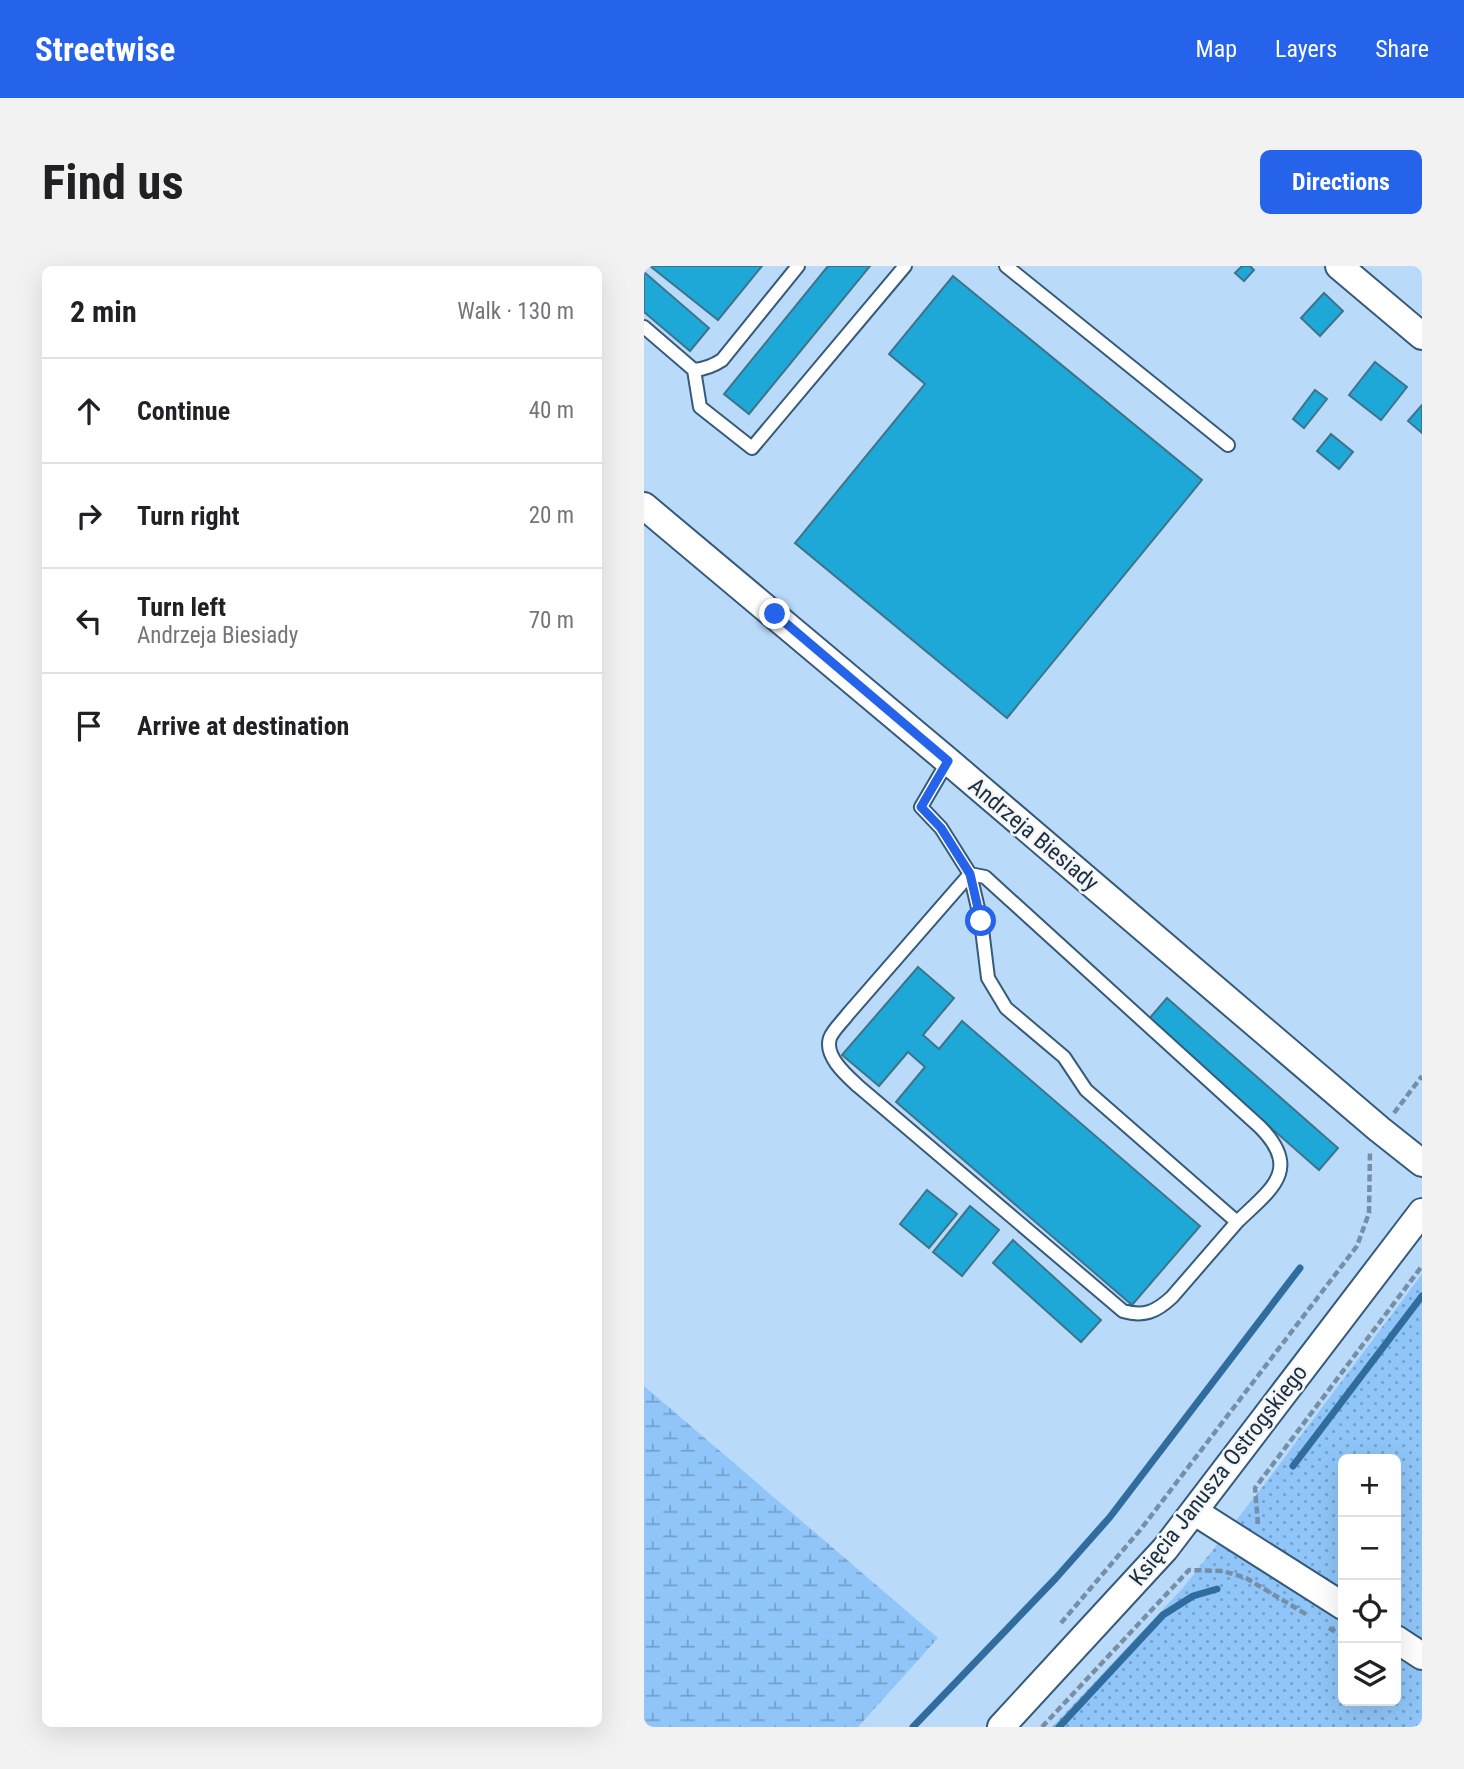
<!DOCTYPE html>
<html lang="en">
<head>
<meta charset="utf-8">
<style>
	body { margin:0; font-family:"Roboto Condensed",sans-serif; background:#f2f2f2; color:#202124 }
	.controls { position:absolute; right:21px; bottom:21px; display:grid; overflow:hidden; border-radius:10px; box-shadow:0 7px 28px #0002 }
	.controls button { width:63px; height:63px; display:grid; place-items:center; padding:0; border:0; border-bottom:2px solid #e0e0e0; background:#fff; color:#202124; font:35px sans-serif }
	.stop { position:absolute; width:21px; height:21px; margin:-16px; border:5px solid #2563eb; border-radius:50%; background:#fff }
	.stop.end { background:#2563eb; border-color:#fff; box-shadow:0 2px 7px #0008 }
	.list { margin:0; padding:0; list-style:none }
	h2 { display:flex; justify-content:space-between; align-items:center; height:91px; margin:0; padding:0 28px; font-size:30px }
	h2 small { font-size:23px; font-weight:400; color:#757577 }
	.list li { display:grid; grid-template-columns:46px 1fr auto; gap:21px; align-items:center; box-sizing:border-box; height:105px; padding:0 28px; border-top:2px solid #e0e0e0 }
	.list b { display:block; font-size:26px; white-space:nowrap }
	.list p { margin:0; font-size:23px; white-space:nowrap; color:#757577 }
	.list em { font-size:23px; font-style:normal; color:#757577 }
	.icon { flex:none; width:38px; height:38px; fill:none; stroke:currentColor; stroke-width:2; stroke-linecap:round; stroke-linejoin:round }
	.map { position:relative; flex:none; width:778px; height:1461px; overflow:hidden; border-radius:10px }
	header { display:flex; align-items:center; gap:42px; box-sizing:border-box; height:98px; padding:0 35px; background:#2563eb; color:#fff }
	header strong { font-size:33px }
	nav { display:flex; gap:38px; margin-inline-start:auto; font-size:24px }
	.intro { display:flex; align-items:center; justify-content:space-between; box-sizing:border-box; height:168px; padding:0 42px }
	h1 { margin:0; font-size:49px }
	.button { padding:18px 32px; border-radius:10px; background:#2563eb; color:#fff; font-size:24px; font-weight:700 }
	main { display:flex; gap:42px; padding:0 42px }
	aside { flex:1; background:#fff; border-radius:10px; box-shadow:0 7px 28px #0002 }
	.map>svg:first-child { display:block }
	.grass { fill:url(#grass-dots); fill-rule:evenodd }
	.wetland { fill:url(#wetland-marsh) }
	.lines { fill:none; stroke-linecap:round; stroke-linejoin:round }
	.stream { stroke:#316c9f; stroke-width:7 }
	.building { fill:#1ea8d7; stroke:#3d748c; stroke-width:2 }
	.service-casing { stroke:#365a7b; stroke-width:16 }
	.minor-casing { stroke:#365a7b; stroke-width:30 }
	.path { stroke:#768ea6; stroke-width:4.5; stroke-dasharray:7 3.5; stroke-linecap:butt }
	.service { stroke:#fff; stroke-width:12 }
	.minor { stroke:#fff; stroke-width:26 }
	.route { stroke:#2563eb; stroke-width:9 }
	.labels { text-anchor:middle; stroke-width:5; stroke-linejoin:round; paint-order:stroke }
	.street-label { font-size:23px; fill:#1e2d3c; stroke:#f3f7fb }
</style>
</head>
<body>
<header>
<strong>Streetwise</strong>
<nav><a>Map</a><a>Layers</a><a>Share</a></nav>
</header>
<div class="intro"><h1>Find us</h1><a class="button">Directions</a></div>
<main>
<aside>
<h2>2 min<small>Walk · 130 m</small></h2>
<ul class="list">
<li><svg class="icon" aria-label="ahead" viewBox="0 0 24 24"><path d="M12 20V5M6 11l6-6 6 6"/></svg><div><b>Continue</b></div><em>40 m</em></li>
<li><svg class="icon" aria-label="right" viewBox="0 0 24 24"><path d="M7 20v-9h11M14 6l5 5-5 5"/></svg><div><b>Turn right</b></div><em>20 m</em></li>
<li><svg class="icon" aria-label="left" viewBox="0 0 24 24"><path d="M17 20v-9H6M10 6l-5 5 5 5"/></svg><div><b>Turn left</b><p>Andrzeja Biesiady</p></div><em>70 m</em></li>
<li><svg class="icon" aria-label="arrive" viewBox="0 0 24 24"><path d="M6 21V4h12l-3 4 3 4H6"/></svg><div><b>Arrive at destination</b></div></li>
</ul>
</aside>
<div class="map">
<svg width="778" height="1461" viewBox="0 0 778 1461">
	<defs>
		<pattern id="grass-dots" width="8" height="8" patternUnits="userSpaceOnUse" patternTransform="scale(1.75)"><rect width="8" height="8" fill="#8fc5f8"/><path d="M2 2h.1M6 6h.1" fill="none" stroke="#74a0ca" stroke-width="1.8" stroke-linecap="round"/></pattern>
		<pattern id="wetland-marsh" width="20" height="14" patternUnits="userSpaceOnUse" patternTransform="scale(1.75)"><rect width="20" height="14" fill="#8fc5f8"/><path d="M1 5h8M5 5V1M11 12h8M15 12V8" fill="none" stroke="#74a0ca"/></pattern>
	</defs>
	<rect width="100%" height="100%" fill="#badaf9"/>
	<path class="grass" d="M778,1008V1461H408L538,1323L620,1219ZM699,1193H752V1435H699Z"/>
	<path class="wetland" d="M0,1120L294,1372L214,1461H0Z"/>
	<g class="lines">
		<path class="stream" d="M649,1200L778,1030
			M269,1461L412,1312L466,1251L656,1002
			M415,1461L519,1349L549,1330L573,1323"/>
	</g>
	<path class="building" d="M6,0H118L74,54Z
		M184,0H226L105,148L80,128Z
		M598,0H606L610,4L600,15L591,7Z
		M0,6L65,62L46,85L0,46Z
		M309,10L558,214L363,452L151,277L281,118L245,88Z
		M680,27L699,45L676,70L657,52Z
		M731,96L763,121L737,154L705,129Z
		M671,124L683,133L660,162L649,153Z
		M778,139V167L764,155Z
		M687,168L709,186L695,203L673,185Z
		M274,701L310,732L279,769L295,783L318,755L556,960L488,1039L252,836L281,801L264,786L235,820L198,789Z
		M523,732L694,882L675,904L504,754Z
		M283,924L313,948L285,982L256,958Z
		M326,940L355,964L318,1010L289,986Z
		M369,974L457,1054L437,1076L349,997Z"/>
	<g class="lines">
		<g class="service-casing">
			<path id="service" d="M362,0L584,179
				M0,61L50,104L56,141L108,182L261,0
				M50,104C61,103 69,100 78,94L154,0
				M304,495L277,541L297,562L326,608L337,655L344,712L362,742L420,791L442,824L593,956C626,924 659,904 616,861L341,611L326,608L204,748C199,755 189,764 186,772C180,790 202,809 214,820L479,1045C500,1051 512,1046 528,1031L593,956"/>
		</g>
		<g class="minor-casing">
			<path id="minor" d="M695,0L778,70
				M0,240L304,495L735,863L778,897
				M551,1246L699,1340
				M752,1373L778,1390
				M357,1461L521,1283L778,946"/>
		</g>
		<path class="path" d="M750,847L778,810
			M614,1258L611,1222L778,1000
			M417,1357L497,1263L713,980L725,947L726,885
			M685,1362L699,1370
			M398,1461L545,1304L579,1305L602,1312L665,1350"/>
		<use href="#service" class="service"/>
		<use href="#minor" class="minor"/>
	</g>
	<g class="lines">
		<path class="route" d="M131,348L304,495L277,541L297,562L326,608L337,655"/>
	</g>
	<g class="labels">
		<g class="street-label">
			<text transform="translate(390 568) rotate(40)" y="8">Andrzeja Biesiady</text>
			<text transform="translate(574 1209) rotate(-52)" y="8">Księcia Janusza Ostrogskiego</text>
		</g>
	</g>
</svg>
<div class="controls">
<button>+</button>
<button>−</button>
<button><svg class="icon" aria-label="locate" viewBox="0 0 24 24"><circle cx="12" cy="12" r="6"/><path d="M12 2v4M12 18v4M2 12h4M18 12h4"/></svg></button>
<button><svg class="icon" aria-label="layers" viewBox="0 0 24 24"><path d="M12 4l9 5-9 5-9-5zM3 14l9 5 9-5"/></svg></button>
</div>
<div class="stop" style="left:337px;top:655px"></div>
<div class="stop end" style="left:131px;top:348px"></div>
</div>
</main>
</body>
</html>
